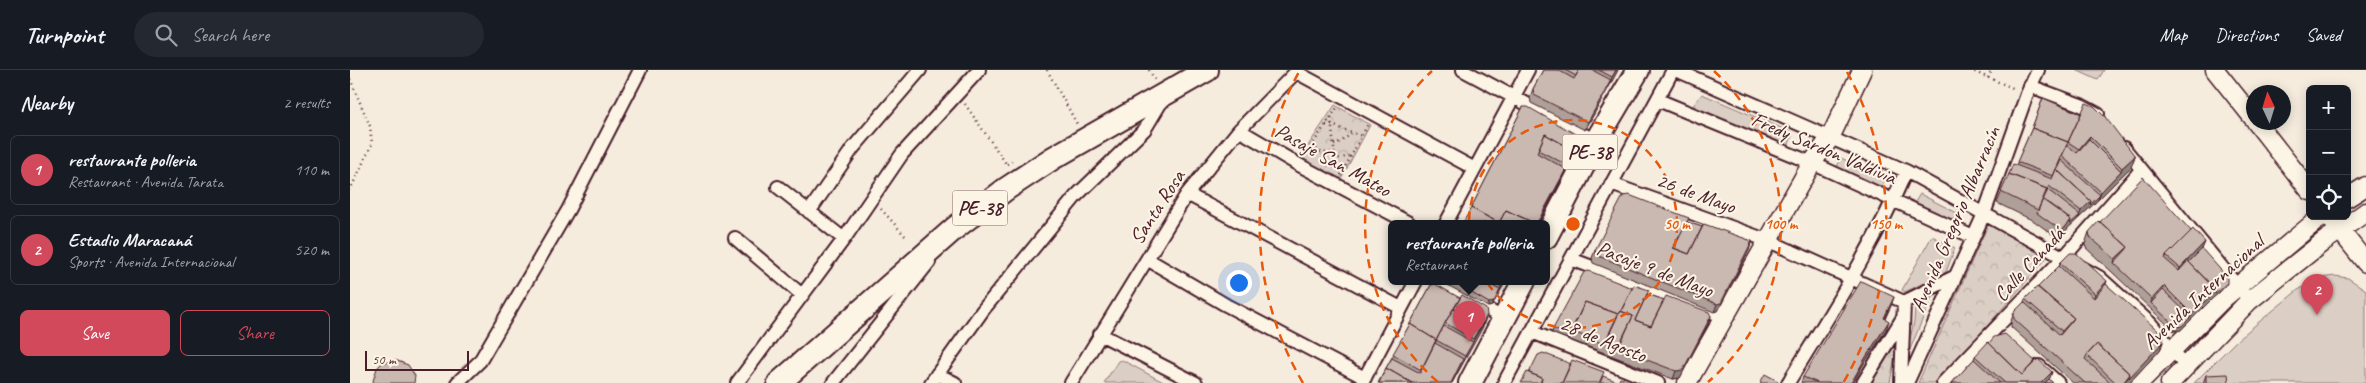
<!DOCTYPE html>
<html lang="en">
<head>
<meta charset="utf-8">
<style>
	body { margin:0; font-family:Caveat,sans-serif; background:#242831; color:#f1f3f6 }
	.controls { position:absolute; right:15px; top:15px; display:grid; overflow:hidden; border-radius:8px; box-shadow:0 2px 12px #0003 }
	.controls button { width:45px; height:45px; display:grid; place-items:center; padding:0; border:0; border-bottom:1px solid #363941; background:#171b24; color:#f1f3f6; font:25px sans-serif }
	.compass { position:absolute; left:1896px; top:15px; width:45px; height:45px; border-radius:50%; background:#171b24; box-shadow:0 2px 12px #0003; rotate:356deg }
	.scale { position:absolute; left:15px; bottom:12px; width:104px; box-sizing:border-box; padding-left:5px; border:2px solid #4a1f2b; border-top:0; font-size:14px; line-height:18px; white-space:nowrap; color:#4a1f2b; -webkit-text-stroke:4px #fcf5e5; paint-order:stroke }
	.you { position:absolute; left:888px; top:212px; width:18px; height:18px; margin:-12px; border:4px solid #fff; border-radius:50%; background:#1a73e8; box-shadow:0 0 0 8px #1a73e833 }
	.badge { display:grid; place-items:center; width:32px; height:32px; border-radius:50%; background:#d1495b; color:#fff; font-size:16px; font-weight:700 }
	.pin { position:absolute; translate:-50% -41px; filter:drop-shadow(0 1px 2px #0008) }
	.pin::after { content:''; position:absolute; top:26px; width:18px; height:15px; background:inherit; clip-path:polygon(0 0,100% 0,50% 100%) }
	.popup { position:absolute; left:1038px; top:150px; width:162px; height:65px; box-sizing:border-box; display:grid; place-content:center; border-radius:8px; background:#171b24; filter:drop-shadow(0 1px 4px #0005); font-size:16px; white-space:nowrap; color:#9ea1a6 }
	.popup b { font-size:19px; color:#f1f3f6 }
	.popup::after { content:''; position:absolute; left:50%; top:100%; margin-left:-10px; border:10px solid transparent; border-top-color:#171b24 }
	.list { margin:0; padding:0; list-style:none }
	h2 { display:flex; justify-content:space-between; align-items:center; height:65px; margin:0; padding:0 20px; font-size:21px }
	h2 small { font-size:16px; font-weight:400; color:#9ea1a6 }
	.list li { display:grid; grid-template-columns:32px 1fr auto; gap:15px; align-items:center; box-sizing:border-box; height:70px; margin:0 10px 10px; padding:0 10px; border:1px solid #363941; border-radius:8px }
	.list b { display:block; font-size:19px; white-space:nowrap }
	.list p { margin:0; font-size:16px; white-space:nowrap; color:#9ea1a6 }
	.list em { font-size:16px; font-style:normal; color:#9ea1a6 }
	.actions { display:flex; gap:10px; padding:15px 20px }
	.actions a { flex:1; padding:11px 0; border:1px solid #d1495b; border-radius:8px; text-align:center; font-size:18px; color:#d1495b }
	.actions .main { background:#d1495b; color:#fff }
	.icon { flex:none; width:28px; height:28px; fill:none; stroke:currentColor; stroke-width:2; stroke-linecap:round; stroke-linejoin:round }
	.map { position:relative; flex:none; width:2016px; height:313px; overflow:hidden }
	header { display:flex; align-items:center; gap:30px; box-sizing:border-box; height:70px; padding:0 25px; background:#171b24; border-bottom:1px solid #363941 }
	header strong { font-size:24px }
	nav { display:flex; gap:28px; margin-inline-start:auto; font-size:18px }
	.search { width:350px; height:45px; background:#242831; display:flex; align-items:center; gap:12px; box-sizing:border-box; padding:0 18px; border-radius:28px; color:#9ea1a6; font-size:19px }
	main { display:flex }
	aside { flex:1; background:#171b24 }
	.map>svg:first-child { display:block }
	.green { fill:#dbcec4; stroke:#927678 }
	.park { fill:url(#park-crowns); stroke:#927678 }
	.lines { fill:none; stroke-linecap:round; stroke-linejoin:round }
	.street-casing { stroke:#4a1f2b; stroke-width:16 }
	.secondary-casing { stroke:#4a1f2b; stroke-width:21 }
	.highway-casing { stroke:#4a1f2b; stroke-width:26 }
	.path { stroke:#4a1f2b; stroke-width:2.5; stroke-dasharray:1 4; stroke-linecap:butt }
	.street { stroke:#fcf5e5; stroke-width:12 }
	.secondary { stroke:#fcf5e5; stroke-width:18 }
	.highway { stroke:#fcf5e5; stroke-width:22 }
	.wall { fill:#ae9f98; stroke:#4a1f2b }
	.shaded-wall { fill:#8d827c; stroke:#4a1f2b }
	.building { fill:#cab9b1; stroke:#4a1f2b }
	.ring { fill:none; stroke:#e8590c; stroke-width:2.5; stroke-dasharray:9 6 }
	.labels { text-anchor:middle; stroke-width:4; stroke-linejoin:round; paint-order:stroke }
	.shield { fill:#fcf5e5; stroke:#7f5f63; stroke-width:1 }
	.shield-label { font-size:20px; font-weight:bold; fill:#4a1f2b }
	.street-label { font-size:21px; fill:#4a1f2b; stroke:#fcf5e5 }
	.centre { fill:#e8590c; stroke:#fcf5e5; stroke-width:2.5 }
	.ring-label { font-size:15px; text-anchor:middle; font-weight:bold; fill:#e8590c; stroke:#fcf5e5; stroke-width:4; stroke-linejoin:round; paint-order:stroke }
</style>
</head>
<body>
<header>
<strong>Turnpoint</strong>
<div class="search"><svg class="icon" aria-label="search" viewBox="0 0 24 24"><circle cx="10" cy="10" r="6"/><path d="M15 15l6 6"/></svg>Search here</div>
<nav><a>Map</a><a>Directions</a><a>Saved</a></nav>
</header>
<main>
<aside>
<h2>Nearby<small>2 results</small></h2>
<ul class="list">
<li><span class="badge">1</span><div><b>restaurante polleria</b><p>Restaurant · Avenida Tarata</p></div><em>110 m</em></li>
<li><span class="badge">2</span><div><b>Estadio Maracaná</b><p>Sports · Avenida Internacional</p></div><em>520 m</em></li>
</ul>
<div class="actions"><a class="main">Save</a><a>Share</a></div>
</aside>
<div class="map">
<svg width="2016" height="313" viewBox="0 0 2016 313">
	<defs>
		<pattern id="park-crowns" width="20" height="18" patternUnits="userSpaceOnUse" patternTransform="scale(1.25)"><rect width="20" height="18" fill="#dbcec4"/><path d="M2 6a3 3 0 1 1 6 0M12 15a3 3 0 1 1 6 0" fill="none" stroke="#bdb0a9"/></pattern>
	</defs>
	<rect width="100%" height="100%" fill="#f5ecde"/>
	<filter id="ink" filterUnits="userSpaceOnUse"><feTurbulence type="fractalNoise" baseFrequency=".02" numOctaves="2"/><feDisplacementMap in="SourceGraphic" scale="10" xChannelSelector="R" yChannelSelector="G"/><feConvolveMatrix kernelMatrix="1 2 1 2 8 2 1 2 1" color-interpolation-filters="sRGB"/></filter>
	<g filter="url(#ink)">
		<path class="green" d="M1726,0H1754L1748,10Z
			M1352,24L1443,63L1438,77L1342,37Z
			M1491,88L1534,108L1532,119L1486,99Z
			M1570,124L1609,144L1606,152L1565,132Z
			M1582,166L1605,178L1596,202L1555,222L1552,220Z
			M1985,206L1998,208L2016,220V313H1844L1887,270L1948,220L1970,208Z
			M1583,224L1554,294L1564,252L1565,237Z
			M772,290L815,313H754L768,291Z"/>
		<path class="park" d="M985,35L1020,55L989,113L948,91Z
			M1640,150L1696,189L1587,313H1568Z
			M1548,269L1540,313H1521Z"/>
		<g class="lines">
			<g class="street-casing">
				<path id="street" d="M1113,0L1246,71
					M1326,0L1556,101L1749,207L1801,254L1836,296
					M946,2L1125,99
					M1680,16L1731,35L1748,44
					M1308,30L1462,93L1623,167
					M889,60L949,95L1059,153
					M1774,78L1893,223
					M1261,114L1419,171L1554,232
					M428,117L494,169
					M837,124L1051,238
					M459,142L503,78L570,0
					M1096,153L1178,0
					M385,168L452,225
					M797,189L876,235L1015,308
					M1221,189L1375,247
					M1088,211L1154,249
					M1554,232L1604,207
					M1182,262L1308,313
					M750,264L846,313
					M1689,296L1708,313
					M587,304L605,313
					M107,313L130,291L218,140L290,0
					M387,313L494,169L552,84L629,0
					M483,313L579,192
					M581,313L633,240L726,126L795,59L813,29
					M721,313L837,124L889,60L948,0
					M1012,313L1066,211
					M1154,313L1323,0
					M1438,313C1480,244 1524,176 1556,101
					M1513,313L1552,249
					M1551,313L1554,232
					M1557,313L1634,144L1677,24L1688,0
					M1593,313L1714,187L1791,100"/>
			</g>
			<g class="secondary-casing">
				<path id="secondary" d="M1865,0L1904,49
					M1906,52L1960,121
					M1997,128L2016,116
					M1982,150L2016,193
					M1337,313L1462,93L1480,68L1512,0
					M1789,313L1875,227L1972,146
					M1820,313L1899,231L1973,172L2016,142"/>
			</g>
			<g class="highway-casing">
				<path id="highway" d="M1196,167L1246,71L1288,0
					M429,313L605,158L656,119L703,88L857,0
					M1120,313L1174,211"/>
			</g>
			<path class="path" d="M697,0L727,54
				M799,0L805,10
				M1620,0L1665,19
				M1638,8L1642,0
				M0,9L20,56L22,74L0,120
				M615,34L657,95
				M981,48L985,89L1001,86
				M976,55H982L1012,66
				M984,75L995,69L1002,62
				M962,76L972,83L985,82
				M955,85L987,38
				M657,94L664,90
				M983,97L996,96
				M991,105L1018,54
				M531,139L557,168"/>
			<use href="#street" class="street"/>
			<use href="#secondary" class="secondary"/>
			<use href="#highway" class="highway"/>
		</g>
		<path class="wall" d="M1193,0H1268L1235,60L1181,33L1180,27L1183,19Z
			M1693,28L1785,86L1781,97L1748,130L1718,158L1709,169L1684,151L1647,133L1660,102L1666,95L1682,58Z
			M1173,37L1230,72L1227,80L1188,153L1121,138Z
			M1339,148L1337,152L1352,157L1402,171L1399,180L1368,241L1364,242L1243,193L1242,188L1245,180Z
			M1750,152L1841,161L1855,172L1852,179L1875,217L1863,228L1831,260L1824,261L1761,201L1736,178L1735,174L1739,162Z
			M1710,193L1756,214L1813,272L1810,280L1779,313H1723L1661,257V251L1664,242L1674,232L1675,229L1688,217L1709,196Z
			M1090,211H1156L1142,236L1138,237Z
			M1081,215L1133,256L1102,313H1028Z
			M1297,224L1361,246L1358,254L1330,308L1323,309L1202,263L1203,259Z
			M1544,227L1535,249L1536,260L1513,295L1503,313H1451L1453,307Z
			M1625,286L1685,291L1702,302L1699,309L1703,313H1602L1624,289Z
			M1856,305L1879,313H1853Z"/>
		<path class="shaded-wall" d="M1266,0H1268L1258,19L1262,7Z
			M1261,10L1258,19L1235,60L1238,52Z
			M1740,66L1736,77L1725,91L1729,79Z
			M1230,72L1227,80L1188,153H1187L1217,95Z
			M1785,86L1781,97L1748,130L1751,122L1771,101L1772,98Z
			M1750,125L1748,130L1728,149L1731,141L1741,131Z
			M1730,145L1728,149L1718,158L1709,169L1712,161L1721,150Z
			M1402,171L1399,180L1368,241L1364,242L1367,234Z
			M1855,172L1850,183L1826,209L1830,198Z
			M1778,177L1773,188L1764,193L1765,189Z
			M1154,211H1156L1148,224L1151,216Z
			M1757,211L1753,223L1741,236L1745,224Z
			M1877,213L1875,217L1863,228L1831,260L1824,261L1826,257L1841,247L1842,244L1866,220Z
			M1814,216L1811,224L1801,233L1802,229Z
			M1150,220L1142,236L1138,237L1139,233Z
			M1544,227L1541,236L1531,257L1534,248Z
			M1137,245L1133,256L1127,268L1102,313H1101Z
			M1361,246L1358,254L1330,308L1323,309L1326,301Z
			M1724,248L1719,259L1707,273L1712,261Z
			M1539,251L1536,260L1513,295L1503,313H1501L1516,287Z
			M1813,272L1810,280L1779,313H1773Z
			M1702,302L1698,313H1691Z"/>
		<path class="building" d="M1193,0H1208L1224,9L1229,0H1242L1261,10L1238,52L1184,25L1183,19Z
			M1215,0H1229L1226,6Z
			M1249,0H1266L1262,7Z
			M1693,28L1731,44L1718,72L1682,58Z
			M1736,33L1744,36L1756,48L1785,86L1772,98L1740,66L1729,79L1718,72L1703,106L1667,92L1682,58L1718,72Z
			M1173,37H1178L1227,65L1230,72L1224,84L1225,81L1195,64L1187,83L1216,99L1187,153H1184L1156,140L1149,153L1121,138Z
			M1195,64L1225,81L1217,95L1188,80Z
			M1739,69L1771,101L1751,122L1712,86L1717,75L1727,83Z
			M1711,90L1750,125L1740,135L1741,131L1707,100Z
			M1663,94L1702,109L1706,99L1741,131L1731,141L1699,116L1696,122L1697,119L1659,104Z
			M1659,104L1697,119L1688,140L1651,122Z
			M1793,107L1841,161L1816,186L1815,189L1829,201L1838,191L1866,220L1842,244L1814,216L1802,229L1764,193L1776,180L1778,177L1750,152Z
			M1698,120L1730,145L1720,154L1721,150L1693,130Z
			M1279,125L1339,148L1323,178L1339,184L1354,154L1402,171L1371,233L1367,234L1246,185L1245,180L1273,126Z
			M1693,129L1721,150L1712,161L1687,143Z
			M1121,138L1149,153L1156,140L1184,153H1113Z
			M1749,151L1778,177L1765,189L1740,167L1739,162Z
			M1337,152L1352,157L1339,184L1324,178Z
			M1843,159L1855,172L1830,198L1816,186Z
			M1852,179L1877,207V213L1865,224L1866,220L1839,192Z
			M1720,183H1726L1757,211L1745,224L1710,193Z
			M1709,196L1744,228L1756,214L1814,266L1813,272L1779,308L1780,304L1747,274L1737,285L1735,289L1761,313H1735L1664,249V242L1674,232L1710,265L1722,251L1724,248L1688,217Z
			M1239,201L1282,218L1271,241H1270L1268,244L1235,232L1220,265L1203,259L1234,202Z
			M1108,211H1119L1116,215Z
			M1119,211H1133L1150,220L1144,232L1139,233L1115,219Z
			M1142,211H1154L1151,216Z
			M1511,211L1544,227L1534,248L1539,251L1516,287L1501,313H1468L1453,307Z
			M1085,214L1110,228L1095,253L1085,273L1086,270L1060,254L1081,215Z
			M1284,215L1299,220L1285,250L1301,256L1316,226L1359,242L1361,246L1333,300L1326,301L1268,279L1283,246L1271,241Z
			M1687,217L1724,248L1712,261L1675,229Z
			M1813,220L1841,247L1832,256L1826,257L1801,233Z
			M1297,224L1314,230L1301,256L1285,250Z
			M1112,225L1136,239L1137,245L1131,257L1132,254L1104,239Z
			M1235,232L1268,244L1254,274L1221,261Z
			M1103,239L1132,254L1123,269L1095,253Z
			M1270,241L1283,246L1269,275L1256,271Z
			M1060,254L1086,270L1071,300L1043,284Z
			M1094,256L1123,272L1115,286L1086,270Z
			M1655,264L1685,291L1672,305L1639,273L1644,267Z
			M1638,272L1672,305L1688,289L1702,302L1691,313H1655L1625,286Z
			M1085,273L1113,289L1101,313H1062L1036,298L1042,288L1070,303Z
			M1747,274L1780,304L1773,313H1766L1737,285Z
			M1193,283L1221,294L1212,313H1191L1192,308L1179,303L1188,285Z
			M1624,289L1650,313H1602Z
			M45,290L58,295L65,306L64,313H24L23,311L27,298L32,293Z
			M1222,290L1254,302L1249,313H1212Z
			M1036,298L1062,313H1029Z
			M1177,302L1192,308L1190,313H1171Z
			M1415,304L1428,311L1427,313H1410Z
			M1878,304L1879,313H1856V305Z
			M1253,306L1268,312V313H1250Z
			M1270,308L1284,313H1268Z
			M1699,309L1703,313H1695Z"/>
	</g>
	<g class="ring">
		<circle cx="1223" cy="154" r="104"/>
		<path d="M1088 312A208 208 0 0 1 1082 1M1364 1A208 208 0 0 1 1358 312"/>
		<path d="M953 313A313 313 0 0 1 949 2M1497 2A313 313 0 0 1 1493 313"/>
	</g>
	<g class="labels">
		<g class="shield">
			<rect x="1212.5" y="64.5" width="55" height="35" rx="4"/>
			<rect x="602.5" y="120.5" width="55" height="35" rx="4"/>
		</g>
		<g class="shield-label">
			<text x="1240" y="89">PE-38</text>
			<text x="630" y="145">PE-38</text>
		</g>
		<g class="street-label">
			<text transform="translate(1474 78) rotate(23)" y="7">Fredy Sardon Valdivia</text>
			<text transform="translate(983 90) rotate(29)" y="7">Pasaje San Mateo</text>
			<text transform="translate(1346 123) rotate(20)" y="7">26 de Mayo</text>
			<text transform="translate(807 137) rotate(-57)" y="7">Santa Rosa</text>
			<text transform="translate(1605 149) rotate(-67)" y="7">Avenida Gregorio Albarracín</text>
			<text transform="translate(1679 194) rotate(-47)" y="7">Calle Canadá</text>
			<text transform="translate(1305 199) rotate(21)" y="7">Pasaje 9 de Mayo</text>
			<text transform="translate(1853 222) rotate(-43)" y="7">Avenida Internacional</text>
			<text transform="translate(1253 269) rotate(22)" y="7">28 de Agosto</text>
		</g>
	</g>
	<circle cx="1223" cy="154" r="8" class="centre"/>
	<g class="ring-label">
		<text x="1327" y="159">50 m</text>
		<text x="1431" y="159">100 m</text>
		<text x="1536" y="159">150 m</text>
	</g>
</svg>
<div class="controls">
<button>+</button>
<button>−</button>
<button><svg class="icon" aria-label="locate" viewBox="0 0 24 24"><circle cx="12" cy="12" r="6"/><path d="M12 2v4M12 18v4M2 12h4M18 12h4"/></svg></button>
</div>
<svg class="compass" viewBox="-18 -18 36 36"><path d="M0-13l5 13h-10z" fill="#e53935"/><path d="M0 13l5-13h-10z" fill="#9ea1a6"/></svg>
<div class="scale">50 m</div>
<div class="you"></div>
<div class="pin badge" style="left:1119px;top:272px">1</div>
<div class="popup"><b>restaurante polleria</b>Restaurant</div>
<div class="pin badge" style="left:1967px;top:245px">2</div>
</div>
</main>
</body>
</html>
